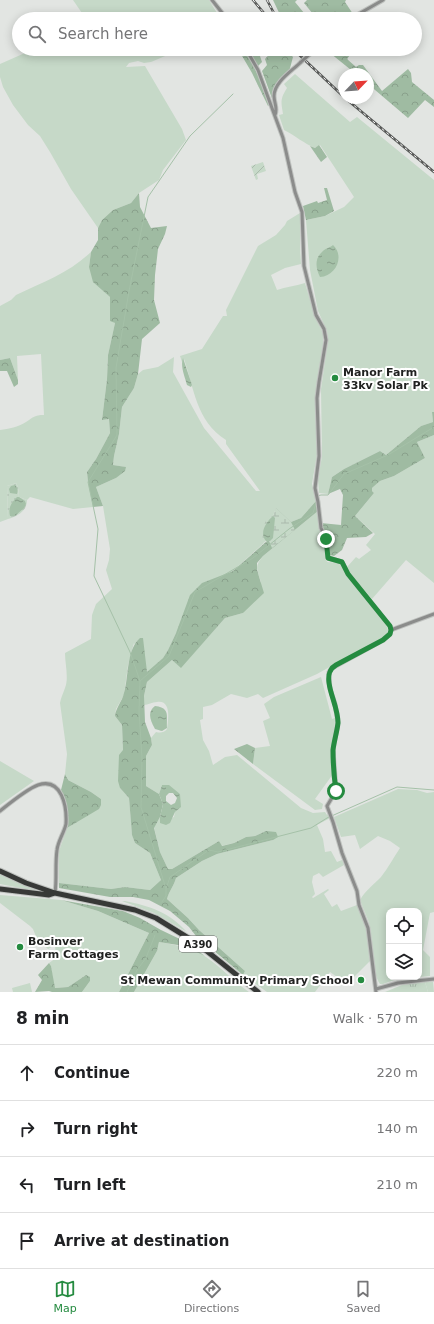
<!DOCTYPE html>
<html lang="en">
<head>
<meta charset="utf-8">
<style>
	body { margin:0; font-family:"DejaVu Sans",sans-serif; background:#f6f6f6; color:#202124 }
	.controls { position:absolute; right:12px; bottom:12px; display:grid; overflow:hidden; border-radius:8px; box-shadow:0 2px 10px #0003 }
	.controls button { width:36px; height:36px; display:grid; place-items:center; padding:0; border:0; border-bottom:1px solid #e0e0e0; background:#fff; color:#202124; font:20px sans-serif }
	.compass { position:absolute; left:338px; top:68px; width:36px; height:36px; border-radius:50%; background:#fff; box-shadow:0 2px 10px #0003; rotate:65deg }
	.stop { position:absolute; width:12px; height:12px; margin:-9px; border:3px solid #258b40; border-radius:50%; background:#fff }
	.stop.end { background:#258b40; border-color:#fff; box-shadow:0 1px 4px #0008 }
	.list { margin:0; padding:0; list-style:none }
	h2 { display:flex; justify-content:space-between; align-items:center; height:52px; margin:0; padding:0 16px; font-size:17px }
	h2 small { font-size:13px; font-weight:400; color:#757577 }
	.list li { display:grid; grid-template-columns:26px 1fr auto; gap:12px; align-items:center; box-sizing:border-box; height:56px; padding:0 16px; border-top:1px solid #e0e0e0 }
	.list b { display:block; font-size:15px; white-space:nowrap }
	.list em { font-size:13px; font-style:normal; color:#757577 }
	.icon { flex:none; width:22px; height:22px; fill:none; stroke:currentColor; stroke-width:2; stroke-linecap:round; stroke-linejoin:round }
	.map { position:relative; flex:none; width:434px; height:992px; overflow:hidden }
	.search { position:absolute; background:#fff; box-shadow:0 2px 10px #0003; left:12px; right:12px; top:12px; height:44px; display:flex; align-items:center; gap:10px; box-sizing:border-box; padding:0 14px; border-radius:22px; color:#757577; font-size:15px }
	.sheet { height:276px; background:#fff }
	nav { display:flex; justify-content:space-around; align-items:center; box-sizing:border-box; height:56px; border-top:1px solid #e0e0e0; background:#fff; font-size:11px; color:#757577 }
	nav a { display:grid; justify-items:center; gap:2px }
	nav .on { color:#258b40 }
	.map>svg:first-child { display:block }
	.grass { fill:#c6d9c8 }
	.forest { fill:url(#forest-crowns) }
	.wetland { fill:url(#wetland-marsh) }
	.park { fill:url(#park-tufts) }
	.garden { fill:url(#garden-furrows) }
	.water { fill:url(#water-ripples); fill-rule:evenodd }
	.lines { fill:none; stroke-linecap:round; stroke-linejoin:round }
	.stream { stroke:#a5c1a8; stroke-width:1 }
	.minor-casing { stroke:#bfc2bf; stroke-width:5 }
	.trunk-casing { stroke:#bfc2bf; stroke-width:7 }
	.minor { stroke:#8b8c8b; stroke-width:3 }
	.trunk { stroke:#373937; stroke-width:5 }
	.rail-casing { stroke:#575957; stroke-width:2.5 }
	.rail { stroke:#fff; stroke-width:1; stroke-dasharray:3; stroke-linecap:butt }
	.minor-bridge-casing { stroke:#bfc2bf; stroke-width:5; stroke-linecap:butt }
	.minor-bridge { stroke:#8b8c8b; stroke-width:3 }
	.route { stroke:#258b40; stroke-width:5 }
	.poi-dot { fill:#258b40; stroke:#fff; stroke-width:1.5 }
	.labels { text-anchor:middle; stroke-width:4; stroke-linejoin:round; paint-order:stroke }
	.shield { fill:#fff; stroke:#646464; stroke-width:1 }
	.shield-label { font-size:10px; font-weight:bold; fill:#212221 }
	.poi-label { font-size:11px; font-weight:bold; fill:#212221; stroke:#fff; text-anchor:start }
</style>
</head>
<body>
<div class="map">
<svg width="434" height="992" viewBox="0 0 434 992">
	<defs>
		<pattern id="forest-crowns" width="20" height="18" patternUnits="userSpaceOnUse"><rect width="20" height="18" fill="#9fbba2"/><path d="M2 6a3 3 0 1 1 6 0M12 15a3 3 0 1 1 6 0" fill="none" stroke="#89a08b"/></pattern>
		<pattern id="wetland-marsh" width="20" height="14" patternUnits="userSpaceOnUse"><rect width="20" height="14" fill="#c6d9c8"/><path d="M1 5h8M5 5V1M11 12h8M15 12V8" fill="none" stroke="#aabaac"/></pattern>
		<pattern id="park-tufts" width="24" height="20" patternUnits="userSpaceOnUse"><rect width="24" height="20" fill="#c6d9c8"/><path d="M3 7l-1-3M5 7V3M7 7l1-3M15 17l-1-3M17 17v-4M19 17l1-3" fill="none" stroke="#aabaac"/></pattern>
		<pattern id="garden-furrows" width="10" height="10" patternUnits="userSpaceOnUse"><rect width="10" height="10" fill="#c6d9c8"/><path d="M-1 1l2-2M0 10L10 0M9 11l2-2" fill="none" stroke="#aabaac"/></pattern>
		<pattern id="water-ripples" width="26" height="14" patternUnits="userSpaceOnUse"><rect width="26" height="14" fill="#a5c1a8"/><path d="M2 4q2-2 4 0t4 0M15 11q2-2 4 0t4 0" fill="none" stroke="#869c88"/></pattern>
	</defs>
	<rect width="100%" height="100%" fill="#e2e5e2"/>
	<path class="grass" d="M73,0H209L217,13L209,19H86Z
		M34,49H179L177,51L151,62L144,63L138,61L129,63L126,67L145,66L182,129L186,140L163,170L159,180L139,193L131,203L113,210L102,220L98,228L71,189L50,152L40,136L28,125L13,105L3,87L0,77V64Z
		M295,74L350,122L357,117L434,180V412H432L433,422L421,426L386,455L380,451L344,469L332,477L328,494L319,493L318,480L322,456L321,389L328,341L327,331L318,311L310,270L306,220L325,216L344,207L354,197L320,145L315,148C305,144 294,135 284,130L279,115L283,114C281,102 280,99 287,88L284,84Z
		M300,213V247L301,264L285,268L271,275L277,290C286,287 295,286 305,283L315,317L323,333V344L317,381L315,401L317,454L312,484L316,501L301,518L291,522L276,508L263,543L266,541L233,571L220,577L176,633L168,650L163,658L147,673L134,643L128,665L124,695L116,709L115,716L122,725L123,750L120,788L129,798L132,834L135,843L150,853L161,880L150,890L125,887L111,889L59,883V851L67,828L72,825L101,799L91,792L68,780L65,774L67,754L60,703C61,697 63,694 65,688C69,678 65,664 65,653L91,639L92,615L96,604L112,589L106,570L109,560L110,549L103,506L96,487L116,478L125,467L113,465L114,456L119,434L122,407L134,388L138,374L143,370L158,367L174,357L173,372L204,428L256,491H260L226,444V440C196,421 194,388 184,359L182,362L180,356L202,349L223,316H227L226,310L258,246L276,235L285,225L287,221Z
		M91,252L89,267L103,290L110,297V320L115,323L108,355L107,379L102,420L109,419L110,433L96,459L87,472L88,482L93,507L73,509L30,497L27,500L19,497L18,487L16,483L7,486L8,519L0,522V430C9,429 18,427 26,422C34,417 34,415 44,415L41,354L17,356L18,380L10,358L0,360V306L11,300L16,295C43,282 69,273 91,252Z
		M434,435V583L406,560L372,599L351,575L347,567L356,557L359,559L371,550L366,545L375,534L355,516L374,493L372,491V488L380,481L394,476L425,458L417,442Z
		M318,511C318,528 324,545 327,562L340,563L384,622C388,628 390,631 385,636L317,674L263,698L258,694L247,698L231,694L212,705L203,707V719L200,720L203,740L209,751L213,765L225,757L237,755L301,808L313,813L325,812L327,815L329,814L330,818L317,825L323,839L325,852L331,851L337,862L342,860L344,865L323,877L319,873L313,876L312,882L315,894L312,897L313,898L328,889L329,890L324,894L332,907L337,904L341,911L357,905L367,928L370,961L347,984L330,972L315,992H267L243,975L245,971L199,930L188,918L167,899C169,891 174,886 176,878L202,861L217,854L273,840L266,831L255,836L246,837L234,843L221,846L219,841L172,869H168L160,852L154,827L160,817L161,823L174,817L175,812L180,807V794L162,785L159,794L146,786V756L152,745L151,738L156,732C160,733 164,733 167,729C168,720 172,700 157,702C152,702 148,705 144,705V696L147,682L172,660L181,667L225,618L243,613L261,582C257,570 254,567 263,556Z
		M321,677L332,719L335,718C335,737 330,756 333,774L315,799L323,804L322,809L315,810L253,764L255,748L270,746L263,721L270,718L264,704L274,697Z
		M0,761L34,781L0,805Z
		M398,789L417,790L427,793L434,792V912L430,913L423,950L430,957V976L419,977V911H389V977H419L397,979L383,984H380C372,974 373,941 370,927C368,918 363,909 360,900C365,891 373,885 381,877C388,868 394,857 400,848L390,841L378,836L360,849L355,835L341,837L334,817Z
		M0,874L23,885L46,893L0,884Z
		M0,895L61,900L98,911L149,933L119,992H82L90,981L86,975L68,987L54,988L51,966L49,963L56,958L55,945L48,949L37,939L33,929L30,926L0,903Z
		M125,901C150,906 169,912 187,932L154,913L122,901Z
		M159,942C175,945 192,947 206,957C221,967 234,982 249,992H134L157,951Z
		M425,982H433L434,992H428Z
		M30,983L32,992H13L12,988Z"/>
	<path class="forest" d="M273,0H297L295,2L309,19H282Z
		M307,0H346L345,2L353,14L346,19H317L304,3Z
		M238,49H244C256,69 262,83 269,105L268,106L252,73Z
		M248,49H255L260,56L262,62L258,66Z
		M274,49L277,53L282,49H285L293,57L289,72L275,86L273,92L274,104L262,71L267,65L265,59Z
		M325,49H351L350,55L347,59L356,67L359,65H363L382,91L408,69L411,73L412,82L434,100V107L425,100L408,118L368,84V74H356Z
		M319,145L327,157L321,162L310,146L315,148Z
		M324,188H327L334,211L325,216L306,220L303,206L317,201L318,203L327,200Z
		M139,193L140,207L151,228L167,226L165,234L158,249L155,275L154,300L160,323L142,339L138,374L134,388L122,407L119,434L114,456L113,465L126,467L125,471L116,478L96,487L103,506L93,507L88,482L87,472L96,459L110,433L109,419L102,420L107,379L108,355L115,323L110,321V297L93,282L89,267L91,252L98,240V228L102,220L113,210L131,203Z
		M10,358L18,380V384L14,387L7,371H0V360Z
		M432,412H434V435L417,442L425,458L394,476L380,481L372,488V491L374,493L355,516L373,533L366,537L347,538L342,550L334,556L330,555L321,523L341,525L343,495L340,489L328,494L332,477L344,469L380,451L386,455L421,426L433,422Z
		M316,501L318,511L263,556L257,563V570L264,593L243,613L225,618L181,668L172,660L147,682L144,696L145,722L151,738L152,745L146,756V786L159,794L163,804L160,817L154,828L160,852L168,869H172L219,841L222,846L234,843L246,837L255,836L266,831L276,832L278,837L273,840L217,854L202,861L176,878C174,886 169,891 167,899L188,918L199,930L245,971L243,975L196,936L189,927L170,911L149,900L133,897H110L59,888V883L111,889L125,887L150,890L161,880L150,853L135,843L132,835L129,798L120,788L118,781L119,755L123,750L122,725L115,716C116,707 122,702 124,693C129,677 126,650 140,638H143L147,672L163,658L168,650L176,633L190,595L202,583L233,571L267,541H269L276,508L291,522L301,518Z
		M247,744L255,748L253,764L234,749Z
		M65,774L68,780L91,792L101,799V805L99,809L67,828L68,815L66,802L61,790Z
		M61,900L123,911L140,918L161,930L184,941L205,956L184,946L159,942L157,951L134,992H119L149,933L98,911Z
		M49,963L51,966L55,988L68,987L86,975L90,977V981L82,992H52L49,991L35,992L42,980L38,975Z"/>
	<path class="wetland" d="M16,483L18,487L19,497L27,500C27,511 18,516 8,519L7,486Z
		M276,508L291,522L295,530L272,548L269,541H266L263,543L262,530L267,518L273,516Z"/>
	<path class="park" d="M425,982L428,992H385L402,985Z"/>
	<path class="garden" d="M263,162L266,171L257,174L258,179L256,180L251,166Z"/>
	<path class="water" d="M333,245C345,256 336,276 320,277C316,269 314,259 322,252C325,248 330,248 333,245Z
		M183,358L192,385L191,387L187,385C185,377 180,366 183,358Z
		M15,485C18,488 18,491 17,494L10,493L9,489L11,486Z
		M17,497H19L25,501L26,504L24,508L15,516H10C8,508 11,503 17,497Z
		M273,516L275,518L273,538L270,541H266C259,533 266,522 273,516Z
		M155,706C171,708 166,716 167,728L162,731L155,729C150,720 147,712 155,706Z
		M162,785H169L180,794L181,807L175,812L170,823L166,825L160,823V817L163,804L159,794ZM169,793H173L177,798L175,803L171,805L166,801V796Z"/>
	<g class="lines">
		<path class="stream" d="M317,496L321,495H328L344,474L388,455L434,427
			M140,681L130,652L94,576L98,529L88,482L117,435L116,368L129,291L148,197L190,136L233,94
			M166,889L141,807L142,758L139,711L140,681L169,656L195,592L253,558L289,529L313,513L316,503
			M162,902L166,896V889L170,877L209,850L218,852L311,828L327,818L397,787L434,790
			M127,992L137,970L146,958L155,935"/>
		<g class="minor-casing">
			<path id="minor" d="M212,0L227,19
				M350,19L383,0
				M246,49L258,70L283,138L295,192L302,212L304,266L316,315L324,329L326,340L319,382L317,398L319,456L315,488L318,502L321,528L326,539L328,558L342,562L348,574L390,626L391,630L390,634L383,640L332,668L329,672V679L330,689L335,704L338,722L333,750L336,791L327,806L333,822L342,853L357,891L359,905L368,928L376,992
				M310,54L315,49
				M275,115C278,108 274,103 274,96C274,82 292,71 301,62
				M391,630L434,614
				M0,811C10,803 27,789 38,785C62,777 67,807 66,824C64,833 58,841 57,850C55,864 57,879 55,893
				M376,989L398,983L434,979"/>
		</g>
		<g class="trunk-casing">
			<path id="trunk" d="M0,871L26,883L55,893L135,910L156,918L198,944L258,992
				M0,889L49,895L55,893"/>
		</g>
		<use href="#minor" class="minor"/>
		<use href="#trunk" class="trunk"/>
		<g class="rail-casing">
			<path id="rail" d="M253,0L269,19
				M267,0L277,19
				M293,49L344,97
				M345,98L434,172"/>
		</g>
		<use href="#rail" class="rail"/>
		<g class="minor-bridge-casing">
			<path id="minor-bridge" d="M301,62L310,54"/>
		</g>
		<use href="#minor-bridge" class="minor-bridge"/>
	</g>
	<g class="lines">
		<path class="route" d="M326,539L328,558L342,562L348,574L390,626L391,630L390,634L383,640L336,665C329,669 328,675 329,683C331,697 338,709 338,723C337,732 334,741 333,750C333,764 334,777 336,791"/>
	</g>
	<g class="poi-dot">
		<circle cx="335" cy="378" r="4"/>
		<circle cx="20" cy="947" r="4"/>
		<circle cx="361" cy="980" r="4"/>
	</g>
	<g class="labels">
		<rect class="shield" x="179" y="936" width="38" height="16" rx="3"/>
		<g class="shield-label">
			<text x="198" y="948">A390</text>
		</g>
		<g class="poi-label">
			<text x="343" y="376">Manor Farm<tspan x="343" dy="13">33kv Solar Pk</tspan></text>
			<text x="28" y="945">Bosinver<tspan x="28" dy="13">Farm Cottages</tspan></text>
			<text x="353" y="984" text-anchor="end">St Mewan Community Primary School</text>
		</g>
	</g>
</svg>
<div class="controls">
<button><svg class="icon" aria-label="locate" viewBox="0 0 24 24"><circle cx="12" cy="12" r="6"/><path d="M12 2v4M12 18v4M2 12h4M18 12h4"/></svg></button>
<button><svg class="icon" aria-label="layers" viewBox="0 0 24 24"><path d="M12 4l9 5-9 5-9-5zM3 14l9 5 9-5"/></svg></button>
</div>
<svg class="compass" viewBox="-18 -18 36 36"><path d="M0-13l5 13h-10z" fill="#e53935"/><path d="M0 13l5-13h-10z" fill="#757577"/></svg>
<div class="stop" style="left:336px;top:791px"></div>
<div class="stop end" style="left:326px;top:539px"></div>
<div class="search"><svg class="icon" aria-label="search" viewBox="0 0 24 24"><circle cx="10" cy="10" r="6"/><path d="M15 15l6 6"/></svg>Search here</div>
</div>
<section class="sheet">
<h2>8 min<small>Walk · 570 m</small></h2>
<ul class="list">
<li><svg class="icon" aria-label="ahead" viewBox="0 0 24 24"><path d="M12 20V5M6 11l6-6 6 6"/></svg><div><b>Continue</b></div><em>220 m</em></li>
<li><svg class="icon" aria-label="right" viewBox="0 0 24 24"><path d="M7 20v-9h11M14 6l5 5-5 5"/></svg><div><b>Turn right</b></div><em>140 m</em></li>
<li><svg class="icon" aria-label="left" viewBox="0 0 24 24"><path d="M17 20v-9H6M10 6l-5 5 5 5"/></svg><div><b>Turn left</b></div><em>210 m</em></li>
<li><svg class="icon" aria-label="arrive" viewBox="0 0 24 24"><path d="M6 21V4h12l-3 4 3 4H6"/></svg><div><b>Arrive at destination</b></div></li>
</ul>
</section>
<nav>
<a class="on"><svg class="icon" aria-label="map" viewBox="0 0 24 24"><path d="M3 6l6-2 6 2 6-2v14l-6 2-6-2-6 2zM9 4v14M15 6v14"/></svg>Map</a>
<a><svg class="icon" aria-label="directions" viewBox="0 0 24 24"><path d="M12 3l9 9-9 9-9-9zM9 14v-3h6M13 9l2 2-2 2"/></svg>Directions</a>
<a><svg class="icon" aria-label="saved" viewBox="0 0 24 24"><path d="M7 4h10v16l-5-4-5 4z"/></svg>Saved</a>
</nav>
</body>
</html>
